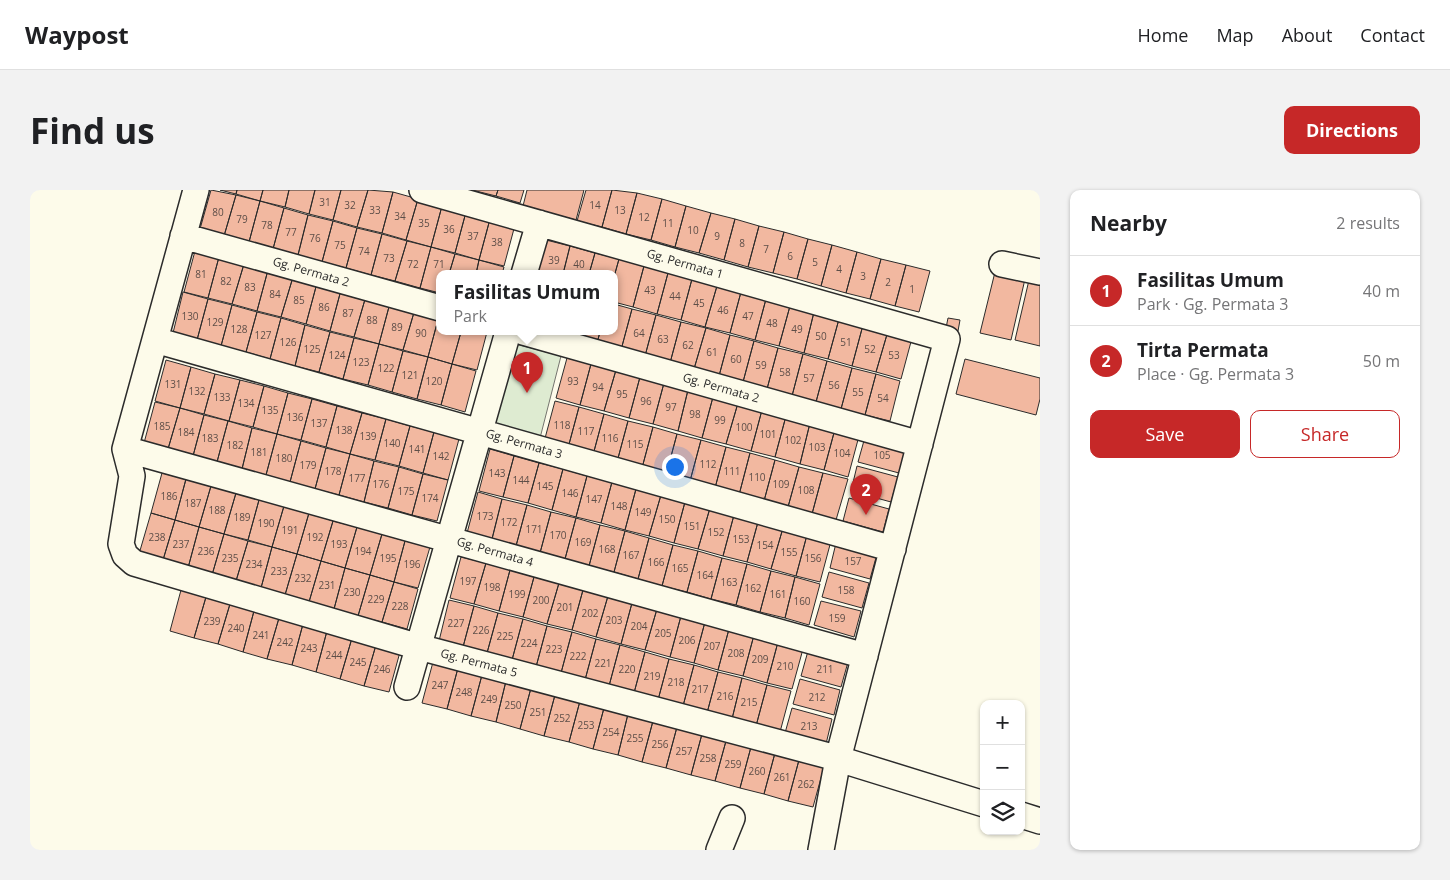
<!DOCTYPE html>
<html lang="en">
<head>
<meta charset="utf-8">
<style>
	body { margin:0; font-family:"Open Sans",sans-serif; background:#f2f2f2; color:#202124 }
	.controls { position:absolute; right:15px; bottom:15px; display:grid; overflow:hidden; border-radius:10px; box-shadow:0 1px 4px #0004 }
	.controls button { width:45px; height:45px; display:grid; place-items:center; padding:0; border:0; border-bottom:1px solid #e0e0e0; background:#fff; color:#202124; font:25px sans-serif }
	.you { position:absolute; left:644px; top:276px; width:18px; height:18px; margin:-12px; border:4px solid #fff; border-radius:50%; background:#1a73e8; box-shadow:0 0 0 8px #1a73e833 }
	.badge { display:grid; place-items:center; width:32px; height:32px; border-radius:50%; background:#c62828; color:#fff; font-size:16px; font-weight:700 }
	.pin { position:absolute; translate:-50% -41px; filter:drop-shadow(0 1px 2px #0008) }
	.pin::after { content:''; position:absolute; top:26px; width:18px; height:15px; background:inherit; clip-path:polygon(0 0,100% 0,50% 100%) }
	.popup { position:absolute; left:406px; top:80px; width:182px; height:65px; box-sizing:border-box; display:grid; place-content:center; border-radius:10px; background:#fff; filter:drop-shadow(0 1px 4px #0005); font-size:16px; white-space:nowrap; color:#757577 }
	.popup b { font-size:19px; color:#202124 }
	.popup::after { content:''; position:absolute; left:50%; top:100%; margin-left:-10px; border:10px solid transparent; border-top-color:#fff }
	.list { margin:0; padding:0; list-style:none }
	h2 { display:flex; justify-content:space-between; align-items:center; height:65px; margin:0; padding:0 20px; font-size:21px }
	h2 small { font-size:16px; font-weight:400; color:#757577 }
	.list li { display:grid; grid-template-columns:32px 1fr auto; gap:15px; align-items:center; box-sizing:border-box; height:70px; padding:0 20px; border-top:1px solid #e0e0e0 }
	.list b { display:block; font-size:19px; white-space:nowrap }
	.list p { margin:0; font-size:16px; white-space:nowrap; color:#757577 }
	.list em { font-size:16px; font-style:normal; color:#757577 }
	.actions { display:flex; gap:10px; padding:15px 20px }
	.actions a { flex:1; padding:11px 0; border:1px solid #c62828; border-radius:10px; text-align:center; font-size:18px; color:#c62828 }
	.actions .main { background:#c62828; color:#fff }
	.icon { flex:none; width:28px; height:28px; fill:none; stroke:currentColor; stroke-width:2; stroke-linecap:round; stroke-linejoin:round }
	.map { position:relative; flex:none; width:1010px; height:660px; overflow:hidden; border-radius:10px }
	header { display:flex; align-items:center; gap:30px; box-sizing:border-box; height:70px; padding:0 25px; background:#fff; border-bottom:1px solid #e0e0e0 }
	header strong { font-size:24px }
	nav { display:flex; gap:28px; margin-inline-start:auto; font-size:18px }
	.intro { display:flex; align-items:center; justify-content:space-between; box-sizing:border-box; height:120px; padding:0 30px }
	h1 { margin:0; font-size:35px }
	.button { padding:12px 22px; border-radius:10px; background:#c62828; color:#fff; font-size:18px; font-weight:700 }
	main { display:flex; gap:30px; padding:0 30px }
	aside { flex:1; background:#fff; border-radius:10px; box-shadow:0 1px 4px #0004 }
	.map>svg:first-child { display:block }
	.green { fill:#deebd1; stroke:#74746e }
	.building { fill:#f2b8a0; stroke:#2b2b2b }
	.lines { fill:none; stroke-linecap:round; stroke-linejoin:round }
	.street-casing { stroke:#2b2b2b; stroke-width:28 }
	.street { stroke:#fdfbea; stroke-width:25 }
	.labels { text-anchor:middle; stroke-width:4; stroke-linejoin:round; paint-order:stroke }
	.number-label { font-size:10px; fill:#5d4e48 }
	.street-label { font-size:12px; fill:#2b2b2b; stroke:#fdfbea }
</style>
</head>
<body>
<header>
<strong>Waypost</strong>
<nav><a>Home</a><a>Map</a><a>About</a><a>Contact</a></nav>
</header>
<div class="intro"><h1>Find us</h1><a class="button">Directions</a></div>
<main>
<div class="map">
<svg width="1010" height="660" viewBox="0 0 1010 660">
	<rect width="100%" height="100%" fill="#fdfbea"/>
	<path class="green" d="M486,154L531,166L509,252L463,240Z"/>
	<path class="building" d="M181,0L206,5L194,46L170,39Z
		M190,0H207L206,4Z
		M207,0H233L230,11L206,4Z
		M233,0H259L255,17L230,11Z
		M259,0H285L279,24L255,17Z
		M285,0H311L303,30L279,24Z
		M311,0H338L327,37L303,30Z
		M338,0L363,2L352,43L327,37Z
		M442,0H468L466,6Z
		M468,0H494L490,13L466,6Z
		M497,0H554L546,30L493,16Z
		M556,0H582L572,37L547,31Z
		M582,0L607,3L596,44L572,37Z
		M363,2L388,9L376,50L352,43Z
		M607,3L632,9L621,50L596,44Z
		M206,5L230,11L219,52L194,46Z
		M388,9L412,16L401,57L376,50Z
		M632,9L656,16L645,57L621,50Z
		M230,11L254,18L243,59L219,52Z
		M412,16L436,22L425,63L401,57Z
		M656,16L681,23L669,63L645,57Z
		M254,18L278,25L268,65L243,59Z
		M436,22L460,29L449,70L425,63Z
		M681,23L705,29L694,70L669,63Z
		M278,25L303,31L292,72L268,65Z
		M460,29L485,35L474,76L449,70Z
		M705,29L729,36L718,77L694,70Z
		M303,31L327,38L316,78L292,72Z
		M729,36L754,42L743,83L718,77Z
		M327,38L352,44L341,85L316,78Z
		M754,42L778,49L767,89L743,83Z
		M352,44L377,51L365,91L341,85Z
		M778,49L802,55L791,96L767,89Z
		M516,50L540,56L533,84H507Z
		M377,51L401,57L390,98L365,91Z
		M802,55L827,62L816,103L791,96Z
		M540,56L565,63L559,84H533Z
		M401,57L425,64L419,84H410V103L390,98Z
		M165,61L189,67L178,108L154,102Z
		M827,62L851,69L840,109L816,103Z
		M565,63L589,69L584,87V84H559Z
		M425,64L449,70L446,84H419Z
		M189,67L214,74L202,114L178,108Z
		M589,69L614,76L603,117L584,112V87Z
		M851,69L876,75L865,116L840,109Z
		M449,70L474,77L472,84H446Z
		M214,74L238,80L227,121L202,114Z
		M876,75L900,81L889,122L865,116Z
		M614,76L638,83L627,124L603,117Z
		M238,80L263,87L251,127L227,121Z
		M965,82L995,89L981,150L950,143Z
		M638,83L662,89L651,130L627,124Z
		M263,87L287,93L276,134L251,127Z
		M662,89L687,96L675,137L651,130Z
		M999,90L1010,92V156L985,150Z
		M287,93L311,100L300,141L276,134Z
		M687,96L711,102L700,143L675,137Z
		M311,100L336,106L324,147L300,141Z
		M153,102L178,109L167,150L143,143Z
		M711,102L736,109L725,150L700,143Z
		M336,106L360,113L349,154L324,147Z
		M178,109L202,115L191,156L167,150Z
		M736,109L760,116L749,156L725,150Z
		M360,113L385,119L373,160L349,154Z
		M584,114L602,119L591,160L567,153L570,142H584Z
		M202,115L227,122L216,162L191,156Z
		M760,116L784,122L774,163L749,156Z
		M385,119L409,126L398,167L373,160Z
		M602,119L626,125L615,166L591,160Z
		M227,122L251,128L240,169L216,162Z
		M784,122L809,129L798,169L774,163Z
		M626,125L651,132L640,173L615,166Z
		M409,126L410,142H431L422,174L398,167Z
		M251,128L275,135L265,176L240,169Z
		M918,128L930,130L928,141L916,138Z
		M809,129L833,135L822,176L798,169Z
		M651,132L676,138L664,179L640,173Z
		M275,135L300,142L289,182L265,176Z
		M833,135L858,141L846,182L822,176Z
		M676,138L700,145L689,186L664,179Z
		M858,141L882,148L871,189L846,182Z
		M300,142L324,148L313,189L289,182Z
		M431,142H457L447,180L422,174Z
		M544,142H570L567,153L543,147Z
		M700,145L724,151L713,192L689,186Z
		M324,148L349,154L338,195L313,189Z
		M724,151L748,158L737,199L713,192Z
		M349,154L373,161L362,202L338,195Z
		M748,158L773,164L762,206L737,199Z
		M373,161L398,167L387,209L362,202Z
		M773,164L797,171L786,212L762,206Z
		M398,167L422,174L411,215L387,209Z
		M537,168L561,174L550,215L526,208Z
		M935,169L1010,188V209L1006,225L926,204Z
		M136,170L161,177L150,218L125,211Z
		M797,171L822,178L811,219L786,212Z
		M422,174L446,181L435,222L411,215Z
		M561,174L586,180L574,221L550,215Z
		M161,177L185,184L174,224L150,218Z
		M822,178L846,184L835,225L811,219Z
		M586,180L610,187L599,228L574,221Z
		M185,184L210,190L199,231L174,224Z
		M846,184L870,191L860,231L835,225Z
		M610,187L634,193L623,234L599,228Z
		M210,190L234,196L223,237L199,231Z
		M634,193L658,200L648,241L623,234Z
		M234,196L258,203L247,244L223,237Z
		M658,200L683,207L672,248L648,241Z
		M258,203L282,209L271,250L247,244Z
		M683,207L708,213L696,254L672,248Z
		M282,209L307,216L296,257L271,250Z
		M525,211L549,217L538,258L514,252Z
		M125,212L150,218L138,259L114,253Z
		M708,213L732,220L721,261L696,254Z
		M307,216L332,223L320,264L296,257Z
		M549,217L574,224L563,265L538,258Z
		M150,218L174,225L163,266L138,259Z
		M732,220L756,226L745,267L721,261Z
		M332,223L356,229L345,270L320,264Z
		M574,224L598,231L587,272L563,265Z
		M174,225L198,231L187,272L163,266Z
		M756,226L780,233L770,274L745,267Z
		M356,229L380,236L369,276L345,270Z
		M198,231L222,238L212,279L187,272Z
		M598,231L623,237L612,278L587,272Z
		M780,233L805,239L794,280L770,274Z
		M380,236L404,242L393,283L369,276Z
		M623,237L647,244L636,285L612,278Z
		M222,238L247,244L236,285L212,279Z
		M805,239L829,246L818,287L794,280Z
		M404,242L429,249L418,290L393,283Z
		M247,244L271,251L260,292L236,285Z
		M647,244L671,250L660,291L636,285Z
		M835,247L876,259L869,283L828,272Z
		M671,250L696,257L685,298L660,291Z
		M271,251L296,258L285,299L260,292Z
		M696,257L720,263L709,305L685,298Z
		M296,258L320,264L309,305L285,299Z
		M460,259L484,266L473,307L449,301Z
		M720,263L745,270L734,311L709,305Z
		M320,264L344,271L334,312L309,305Z
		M484,266L509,273L498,313L473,307Z
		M745,270L769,277L758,317L734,311Z
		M344,271L369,277L358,318L334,312Z
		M509,273L533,279L522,320L498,313Z
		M827,276L868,287L861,312L821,301Z
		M369,277L393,284L382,325L358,318Z
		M769,277L793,283L782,324L758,317Z
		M533,279L557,286L546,327L522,320Z
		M132,283L156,289L145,330L121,323Z
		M793,283L818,289L806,330L782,324Z
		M393,284L418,290L407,331L382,325Z
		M557,286L582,292L571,333L546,327Z
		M156,289L181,296L169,337L145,330Z
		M582,292L606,299L595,340L571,333Z
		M181,296L206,303L194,344L169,337Z
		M606,299L631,305L619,346L595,340Z
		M448,302L472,309L462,349L437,343Z
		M206,303L229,310L218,350L194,344Z
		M631,305L655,312L644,353L619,346Z
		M819,308L859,319L853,342L813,331Z
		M472,309L497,315L486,356L462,349Z
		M229,310L254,316L242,357L218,350Z
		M655,312L680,318L668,359L644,353Z
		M497,315L521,322L510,363L486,356Z
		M254,316L279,323L267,364L242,357Z
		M680,318L704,325L693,366L668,359Z
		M521,322L546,328L535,369L510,363Z
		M121,323L145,330L133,370L109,364Z
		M279,323L303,331L291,371L267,364Z
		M704,325L728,332L717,372L693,366Z
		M546,328L570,335L559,376L535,369Z
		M145,330L169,337L158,378L133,370Z
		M303,331L327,337L315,378L291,371Z
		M728,332L753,338L741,379L717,372Z
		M570,335L595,341L584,382L559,376Z
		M169,337L194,344L182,385L158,378Z
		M327,337L352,344L340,385L315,378Z
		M753,338L777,345L766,386L741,379Z
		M595,341L619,348L608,389L584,382Z
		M194,344L218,351L206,391L182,385Z
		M352,344L375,351L364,392L340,385Z
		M777,345L801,351L790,392L766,386Z
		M619,348L643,355L632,396L608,389Z
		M218,351L242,357L231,398L206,391Z
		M375,351L400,357L388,398L364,392Z
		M806,353L847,364L840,389L800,378Z
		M643,355L668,361L657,402L632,396Z
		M242,357L267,364L255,405L231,398Z
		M668,361L692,368L681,409L657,402Z
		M267,364L291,371L279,412L255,405Z
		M431,367L456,373L444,414L420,408Z
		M692,368L717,374L706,415L681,409Z
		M291,371L315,378L304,419L279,412Z
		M456,373L480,380L469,421L444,414Z
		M717,374L741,381L730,422L706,415Z
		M315,378L340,385L328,426L304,419Z
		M480,380L504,387L493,427L469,421Z
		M741,381L765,387L755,428L730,422Z
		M799,382L839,393L832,418L792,407Z
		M340,385L364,392L352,432L328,426Z
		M504,387L529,393L517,434L493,427Z
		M765,387L790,394L779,435L755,428Z
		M364,392L388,399L377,439L352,432Z
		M529,393L553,400L542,440L517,434Z
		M151,400L176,407L164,448L140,441Z
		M553,400L578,406L566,447L542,440Z
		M578,406L602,413L591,454L566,447Z
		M176,407L200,414L188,454L164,448Z
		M419,410L444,416L433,457L409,451Z
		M791,411L831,421L824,447L784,435Z
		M602,413L627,419L615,460L591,454Z
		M200,414L224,421L213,462L188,454Z
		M444,416L468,423L457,463L433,457Z
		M627,419L651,426L640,467L615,460Z
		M224,421L249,428L237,469L213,462Z
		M468,423L493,429L482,470L457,463Z
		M651,426L675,432L664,473L640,467Z
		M249,428L273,434L262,475L237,469Z
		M493,429L517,436L506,477L482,470Z
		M675,432L699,439L688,480L664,473Z
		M273,434L297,441L286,482L262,475Z
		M517,436L542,442L531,483L506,477Z
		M699,439L724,445L713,486L688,480Z
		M297,441L322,448L310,489L286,482Z
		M542,442L566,449L555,490L531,483Z
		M724,445L748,452L737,493L713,486Z
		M322,448L346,455L334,496L310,489Z
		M566,449L590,455L579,496L555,490Z
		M748,452L773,459L762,499L737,493Z
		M346,455L370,462L359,502L334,496Z
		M590,455L615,462L604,503L579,496Z
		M778,461L818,472L811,497L771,486Z
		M615,462L639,469L628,510L604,503Z
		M639,469L664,475L653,516L628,510Z
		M403,472L428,478L417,519L392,513Z
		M664,475L688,482L677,523L653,516Z
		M428,478L452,485L441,526L417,519Z
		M688,482L712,488L702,529L677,523Z
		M452,485L476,491L466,532L441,526Z
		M712,488L737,495L726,536L702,529Z
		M770,489L810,500L804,525L763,514Z
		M476,491L501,498L490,539L466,532Z
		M737,495L761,501L750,542L726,536Z
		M501,498L525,505L514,546L490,539Z
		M525,505L550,511L539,552L514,546Z
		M550,511L574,518L563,559L539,552Z
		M574,518L598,524L588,565L563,559Z
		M762,518L802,529L796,554L755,543Z
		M598,524L623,531L612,572L588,565Z
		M623,531L647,537L636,578L612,572Z
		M647,537L672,544L661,585L636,578Z
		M672,544L696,551L685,591L661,585Z
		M696,551L721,557L710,598L685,591Z
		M721,557L745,563L734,604L710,598Z
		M745,563L769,570L758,611L734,604Z
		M769,570L794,577L783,617L758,611Z"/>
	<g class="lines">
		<g class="street-casing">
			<path id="street" d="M166,0L95,259L102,286L91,354L95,365L104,373L389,457L799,566L954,614
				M392,0L917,149L808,569L791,660
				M153,46L410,118
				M972,74L1010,82
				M494,84L509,33
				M493,142L890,254
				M125,150L863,359
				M95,259L835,466
				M377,497L478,142
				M991,625L1010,631
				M689,660L702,628"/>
		</g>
		<use href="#street" class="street"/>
	</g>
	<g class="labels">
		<g class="number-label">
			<text x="295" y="16">31</text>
			<text x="320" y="19">32</text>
			<text x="565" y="19">14</text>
			<text x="345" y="24">33</text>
			<text x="590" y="24">13</text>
			<text x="188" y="26">80</text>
			<text x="370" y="30">34</text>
			<text x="614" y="31">12</text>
			<text x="212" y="33">79</text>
			<text x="394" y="37">35</text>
			<text x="638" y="37">11</text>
			<text x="237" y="39">78</text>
			<text x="419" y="43">36</text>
			<text x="663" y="44">10</text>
			<text x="261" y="46">77</text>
			<text x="443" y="50">37</text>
			<text x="687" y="50">9</text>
			<text x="285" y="52">76</text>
			<text x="467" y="56">38</text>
			<text x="712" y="57">8</text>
			<text x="310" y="59">75</text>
			<text x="736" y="63">7</text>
			<text x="334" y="65">74</text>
			<text x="760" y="70">6</text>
			<text x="359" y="72">73</text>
			<text x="524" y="74">39</text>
			<text x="785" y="76">5</text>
			<text x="383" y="78">72</text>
			<text x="409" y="78">71</text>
			<text x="549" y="78">40</text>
			<text x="809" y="83">4</text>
			<text x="171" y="88">81</text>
			<text x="833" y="90">3</text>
			<text x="196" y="95">82</text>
			<text x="858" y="96">2</text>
			<text x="220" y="101">83</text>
			<text x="882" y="103">1</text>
			<text x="620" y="104">43</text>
			<text x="245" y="108">84</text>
			<text x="645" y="110">44</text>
			<text x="269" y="114">85</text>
			<text x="669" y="117">45</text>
			<text x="294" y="121">86</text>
			<text x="693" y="124">46</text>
			<text x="318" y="127">87</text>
			<text x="160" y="130">130</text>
			<text x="718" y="130">47</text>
			<text x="342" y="134">88</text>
			<text x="185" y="136">129</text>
			<text x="742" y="137">48</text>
			<text x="367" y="141">89</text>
			<text x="209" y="143">128</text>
			<text x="767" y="143">49</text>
			<text x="391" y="147">90</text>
			<text x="609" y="147">64</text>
			<text x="233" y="149">127</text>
			<text x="791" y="150">50</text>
			<text x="633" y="153">63</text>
			<text x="258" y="156">126</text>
			<text x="816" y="156">51</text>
			<text x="658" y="159">62</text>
			<text x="282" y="163">125</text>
			<text x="840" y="163">52</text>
			<text x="682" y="166">61</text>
			<text x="307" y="169">124</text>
			<text x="864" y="169">53</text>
			<text x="706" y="173">60</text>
			<text x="331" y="176">123</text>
			<text x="731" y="179">59</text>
			<text x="356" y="182">122</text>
			<text x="755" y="186">58</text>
			<text x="380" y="189">121</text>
			<text x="779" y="192">57</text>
			<text x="404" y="195">120</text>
			<text x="543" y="195">93</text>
			<text x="143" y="198">131</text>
			<text x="804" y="199">56</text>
			<text x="568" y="201">94</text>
			<text x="167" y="205">132</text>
			<text x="828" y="206">55</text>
			<text x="592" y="208">95</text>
			<text x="192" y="211">133</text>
			<text x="853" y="212">54</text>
			<text x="616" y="215">96</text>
			<text x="216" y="217">134</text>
			<text x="641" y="221">97</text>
			<text x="240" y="224">135</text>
			<text x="665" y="228">98</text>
			<text x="265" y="231">136</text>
			<text x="690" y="234">99</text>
			<text x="289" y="237">137</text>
			<text x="532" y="239">118</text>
			<text x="132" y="240">185</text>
			<text x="714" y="241">100</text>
			<text x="314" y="244">138</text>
			<text x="556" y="245">117</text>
			<text x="156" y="246">184</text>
			<text x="738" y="248">101</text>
			<text x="338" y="250">139</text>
			<text x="180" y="252">183</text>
			<text x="580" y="252">116</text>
			<text x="763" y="254">102</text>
			<text x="362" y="257">140</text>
			<text x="605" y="258">115</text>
			<text x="205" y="259">182</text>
			<text x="787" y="261">103</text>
			<text x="387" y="263">141</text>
			<text x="229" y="266">181</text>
			<text x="812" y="267">104</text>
			<text x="852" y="269">105</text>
			<text x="411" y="270">142</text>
			<text x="254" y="272">180</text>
			<text x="678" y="278">112</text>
			<text x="278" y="279">179</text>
			<text x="303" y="285">178</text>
			<text x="702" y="285">111</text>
			<text x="467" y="287">143</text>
			<text x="727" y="291">110</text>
			<text x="327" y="292">177</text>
			<text x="491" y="294">144</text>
			<text x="351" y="298">176</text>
			<text x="751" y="298">109</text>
			<text x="515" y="300">145</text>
			<text x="776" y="304">108</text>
			<text x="376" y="305">175</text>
			<text x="540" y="307">146</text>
			<text x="139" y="310">186</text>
			<text x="400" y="312">174</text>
			<text x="564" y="313">147</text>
			<text x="163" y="317">187</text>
			<text x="589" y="320">148</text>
			<text x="187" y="324">188</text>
			<text x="613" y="326">149</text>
			<text x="455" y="330">173</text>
			<text x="212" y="331">189</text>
			<text x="637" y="333">150</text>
			<text x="479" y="336">172</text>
			<text x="236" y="337">190</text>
			<text x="662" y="340">151</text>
			<text x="504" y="343">171</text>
			<text x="260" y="344">191</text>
			<text x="686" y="346">152</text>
			<text x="528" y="349">170</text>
			<text x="127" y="351">238</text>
			<text x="285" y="351">192</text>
			<text x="711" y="353">153</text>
			<text x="553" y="356">169</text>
			<text x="151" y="358">237</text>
			<text x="309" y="358">193</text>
			<text x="735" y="359">154</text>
			<text x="577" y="363">168</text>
			<text x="176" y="365">236</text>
			<text x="333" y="365">194</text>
			<text x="759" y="366">155</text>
			<text x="601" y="369">167</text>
			<text x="200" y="372">235</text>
			<text x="358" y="372">195</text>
			<text x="783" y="372">156</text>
			<text x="823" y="375">157</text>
			<text x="626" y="376">166</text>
			<text x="224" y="378">234</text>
			<text x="382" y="378">196</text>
			<text x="650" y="382">165</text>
			<text x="249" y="385">233</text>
			<text x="675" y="389">164</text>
			<text x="273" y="392">232</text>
			<text x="438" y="395">197</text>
			<text x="699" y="396">163</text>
			<text x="297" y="399">231</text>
			<text x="462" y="401">198</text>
			<text x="723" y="402">162</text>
			<text x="816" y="404">158</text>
			<text x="322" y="406">230</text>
			<text x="487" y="408">199</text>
			<text x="748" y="408">161</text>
			<text x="346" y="413">229</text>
			<text x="511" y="414">200</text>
			<text x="772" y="415">160</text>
			<text x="370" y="420">228</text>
			<text x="535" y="421">201</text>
			<text x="560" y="427">202</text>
			<text x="807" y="432">159</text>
			<text x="584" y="434">203</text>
			<text x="182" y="435">239</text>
			<text x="426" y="437">227</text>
			<text x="609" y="440">204</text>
			<text x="206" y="442">240</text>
			<text x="451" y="444">226</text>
			<text x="633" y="447">205</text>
			<text x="231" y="449">241</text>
			<text x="475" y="450">225</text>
			<text x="657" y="454">206</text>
			<text x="255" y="456">242</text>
			<text x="499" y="457">224</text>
			<text x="682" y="460">207</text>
			<text x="279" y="462">243</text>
			<text x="524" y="463">223</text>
			<text x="706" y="467">208</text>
			<text x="304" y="469">244</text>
			<text x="548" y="470">222</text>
			<text x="730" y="473">209</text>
			<text x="328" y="476">245</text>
			<text x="573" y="477">221</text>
			<text x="755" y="480">210</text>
			<text x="352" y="483">246</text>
			<text x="597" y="483">220</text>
			<text x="795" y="483">211</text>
			<text x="622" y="490">219</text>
			<text x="646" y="496">218</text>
			<text x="410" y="499">247</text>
			<text x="670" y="503">217</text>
			<text x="434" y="506">248</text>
			<text x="695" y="510">216</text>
			<text x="787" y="511">212</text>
			<text x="459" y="513">249</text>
			<text x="719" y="516">215</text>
			<text x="483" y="519">250</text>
			<text x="508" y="526">251</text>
			<text x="532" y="532">252</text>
			<text x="556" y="539">253</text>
			<text x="779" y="540">213</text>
			<text x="581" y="546">254</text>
			<text x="605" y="552">255</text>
			<text x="630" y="558">256</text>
			<text x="654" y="565">257</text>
			<text x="678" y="572">258</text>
			<text x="703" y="578">259</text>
			<text x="727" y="585">260</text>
			<text x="752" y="591">261</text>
			<text x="776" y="598">262</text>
		</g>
		<g class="street-label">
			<text transform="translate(655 74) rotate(16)" y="4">Gg. Permata 1</text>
			<text transform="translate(281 82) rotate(16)" y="4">Gg. Permata 2</text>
			<text transform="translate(691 198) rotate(16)" y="4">Gg. Permata 2</text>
			<text transform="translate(494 254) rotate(16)" y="4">Gg. Permata 3</text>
			<text transform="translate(465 362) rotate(16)" y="4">Gg. Permata 4</text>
			<text transform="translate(449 473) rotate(15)" y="4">Gg. Permata 5</text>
		</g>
	</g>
</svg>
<div class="controls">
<button>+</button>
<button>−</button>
<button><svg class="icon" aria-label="layers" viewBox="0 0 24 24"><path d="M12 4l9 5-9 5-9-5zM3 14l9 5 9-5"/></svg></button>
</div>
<div class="you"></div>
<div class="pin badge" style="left:497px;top:203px">1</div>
<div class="popup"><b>Fasilitas Umum</b>Park</div>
<div class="pin badge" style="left:836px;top:325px">2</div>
</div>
<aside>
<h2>Nearby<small>2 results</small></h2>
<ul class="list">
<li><span class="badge">1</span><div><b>Fasilitas Umum</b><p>Park · Gg. Permata 3</p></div><em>40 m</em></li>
<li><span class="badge">2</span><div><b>Tirta Permata</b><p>Place · Gg. Permata 3</p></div><em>50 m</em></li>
</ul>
<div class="actions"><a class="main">Save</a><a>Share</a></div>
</aside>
</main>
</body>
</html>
